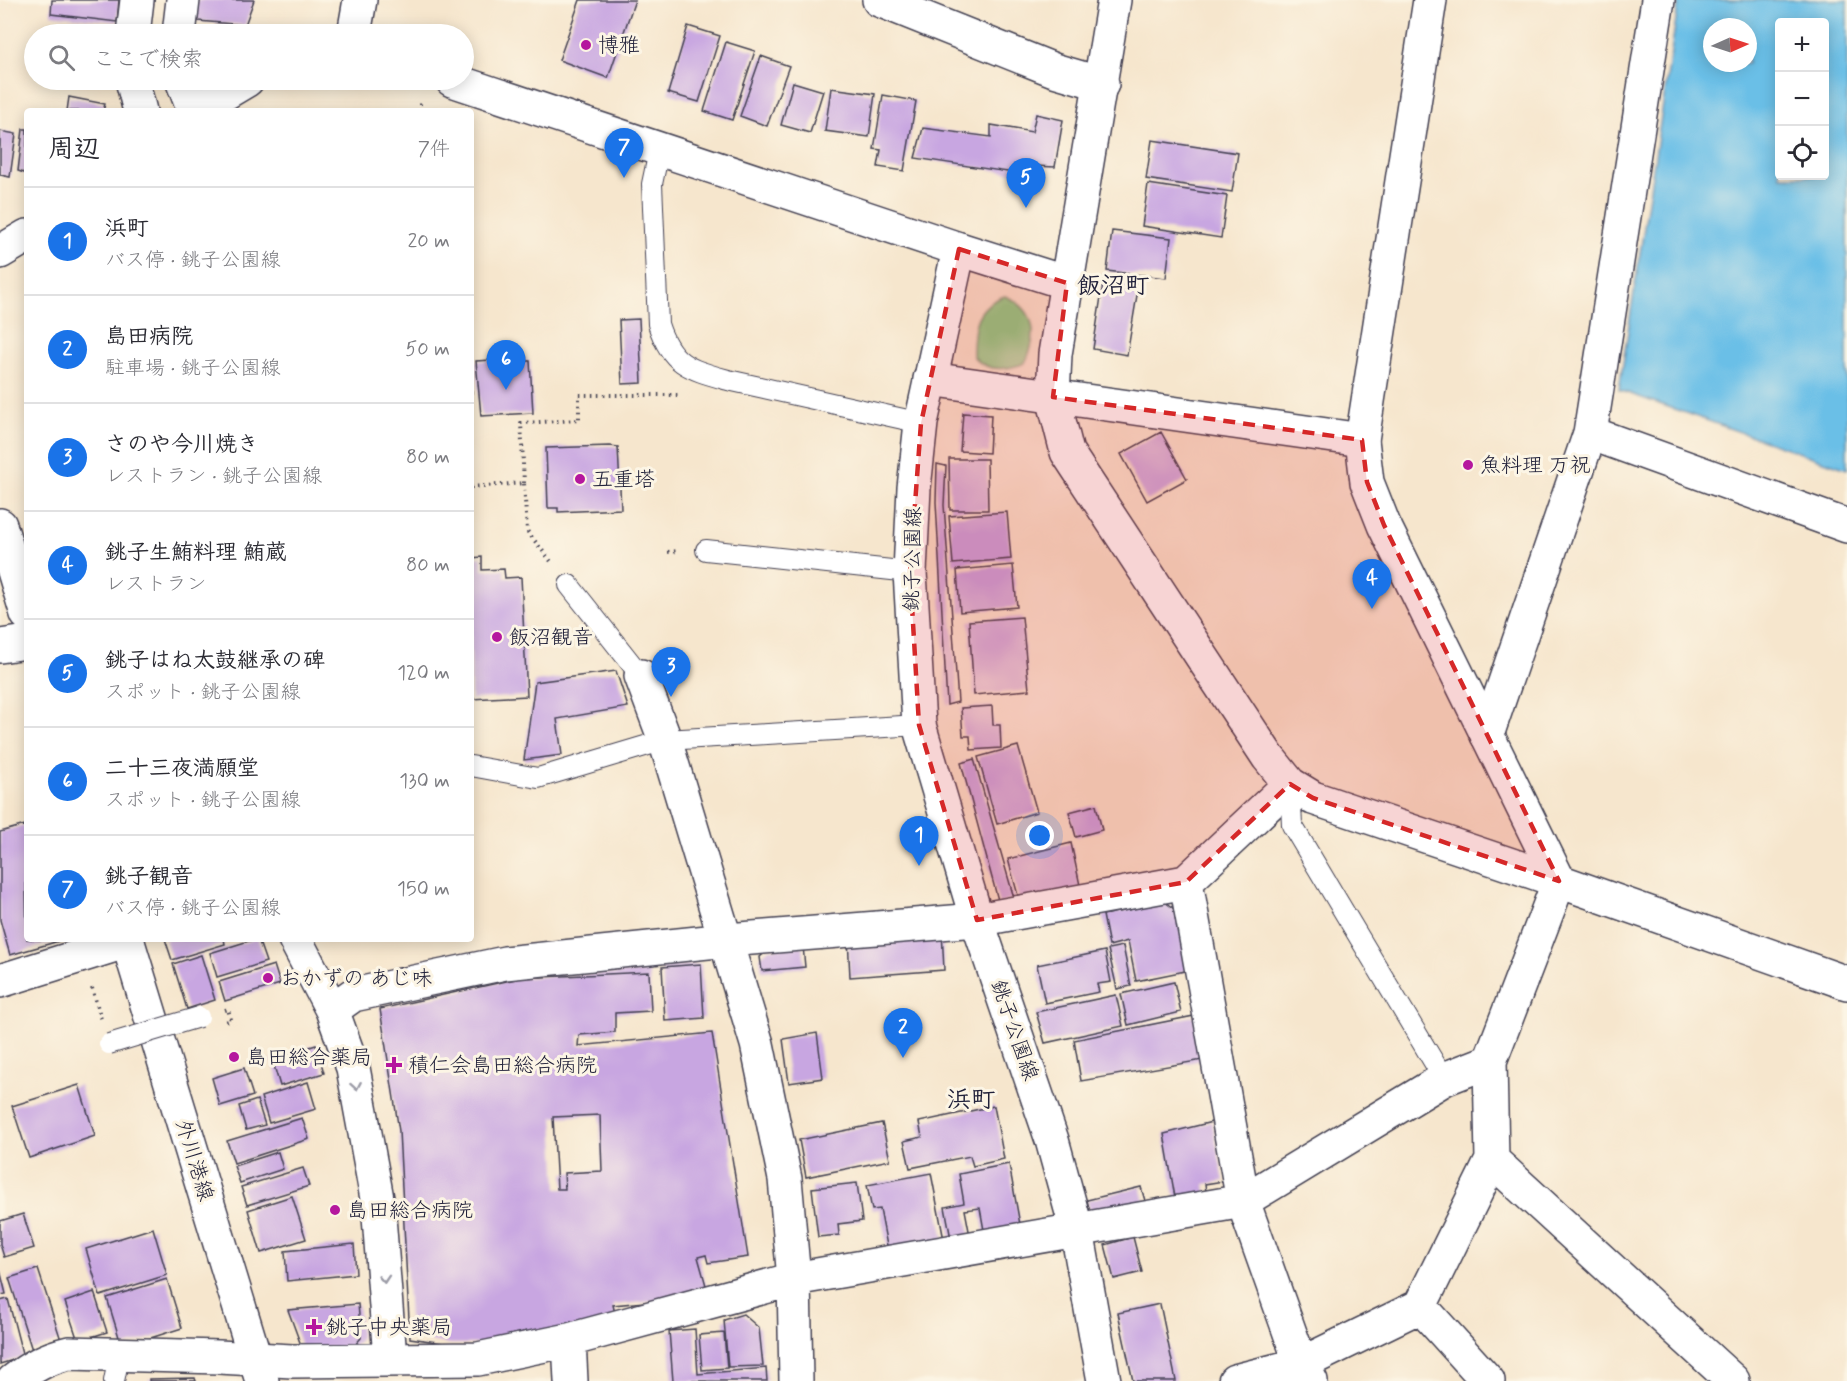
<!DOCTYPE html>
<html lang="ja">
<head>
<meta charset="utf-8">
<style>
	body { margin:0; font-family:Mynerve,"Klee One",sans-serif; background:#f2f2f3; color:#2b2b33 }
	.controls { position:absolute; right:18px; top:18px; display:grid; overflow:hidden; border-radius:6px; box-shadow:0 3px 15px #0003 }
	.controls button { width:54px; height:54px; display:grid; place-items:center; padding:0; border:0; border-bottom:2px solid #e1e1e2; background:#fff; color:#2b2b33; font:30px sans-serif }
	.compass { position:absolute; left:1703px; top:18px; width:54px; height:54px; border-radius:50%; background:#fff; box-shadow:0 3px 15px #0003; rotate:87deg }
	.you { position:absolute; left:1040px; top:836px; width:21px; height:21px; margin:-15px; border:4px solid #fff; border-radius:50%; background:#1a73e8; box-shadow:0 0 0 9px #1a73e833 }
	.badge { display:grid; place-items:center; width:39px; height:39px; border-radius:50%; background:#1a73e8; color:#fff; font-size:20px; font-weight:700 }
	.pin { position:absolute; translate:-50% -50px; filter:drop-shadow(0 2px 3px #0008) }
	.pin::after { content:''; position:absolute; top:32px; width:21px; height:18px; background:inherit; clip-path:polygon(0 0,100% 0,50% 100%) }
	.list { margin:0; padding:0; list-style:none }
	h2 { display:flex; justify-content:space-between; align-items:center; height:78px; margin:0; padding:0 24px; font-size:26px }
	h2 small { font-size:20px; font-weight:400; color:#7c7c81 }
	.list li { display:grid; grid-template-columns:39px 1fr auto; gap:18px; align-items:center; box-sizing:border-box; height:108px; padding:0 24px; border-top:2px solid #e1e1e2 }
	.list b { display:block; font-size:22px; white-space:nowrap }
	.list p { margin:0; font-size:20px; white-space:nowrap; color:#7c7c81 }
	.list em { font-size:20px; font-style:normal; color:#7c7c81 }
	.icon { flex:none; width:33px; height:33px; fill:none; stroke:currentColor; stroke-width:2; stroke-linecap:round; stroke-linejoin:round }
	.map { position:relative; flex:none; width:1847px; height:1381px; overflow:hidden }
	.search { position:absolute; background:#fff; box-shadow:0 3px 15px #0003; left:24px; top:24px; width:450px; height:66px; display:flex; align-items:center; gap:15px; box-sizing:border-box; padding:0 21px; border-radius:33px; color:#7c7c81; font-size:22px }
	.panel { position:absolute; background:#fff; box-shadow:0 3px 15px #0003; left:24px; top:108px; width:450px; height:834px; border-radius:6px }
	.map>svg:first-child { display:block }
	.green { fill:#8ccf87; stroke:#577861; stroke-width:1.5 }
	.water { fill:#6abfe7; stroke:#467091; stroke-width:1.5; fill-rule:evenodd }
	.building { fill:#c8a6e1; fill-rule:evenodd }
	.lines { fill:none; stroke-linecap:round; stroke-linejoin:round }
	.service-casing { stroke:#423f51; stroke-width:22 }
	.minor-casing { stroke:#423f51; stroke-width:36 }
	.tertiary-casing { stroke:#423f51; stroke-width:36 }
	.secondary-casing { stroke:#423f51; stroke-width:36 }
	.path { stroke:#423f51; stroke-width:4; stroke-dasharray:1.5 4.5; stroke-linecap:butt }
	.service { stroke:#fff; stroke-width:20 }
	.minor { stroke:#fff; stroke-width:33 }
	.tertiary { stroke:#fff; stroke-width:33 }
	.secondary { stroke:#fff; stroke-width:33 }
	.service-bridge-casing { stroke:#423f51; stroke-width:22; stroke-linecap:butt }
	.service-bridge { stroke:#fff; stroke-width:20 }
	.oneway { stroke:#9c9ca7 }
	.marked { fill:#d62828; fill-opacity:0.2; stroke:#d62828; stroke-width:4.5; stroke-dasharray:12 8; stroke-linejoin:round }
	.poi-dot { fill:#b5179e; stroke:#fcf5e5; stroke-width:2 }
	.labels { text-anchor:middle; stroke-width:6; stroke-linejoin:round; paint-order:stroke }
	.poi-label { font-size:21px; fill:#22223b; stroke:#fcf5e5; text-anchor:start }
	.street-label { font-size:21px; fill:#22223b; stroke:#fcf5e5 }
	.quarter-label { font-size:24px; font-weight:bold; fill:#22223b; stroke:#fcf5e5 }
</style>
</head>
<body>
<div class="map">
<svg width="1847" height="1381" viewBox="0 0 1847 1381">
	<rect width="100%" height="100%" fill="#fcf5e5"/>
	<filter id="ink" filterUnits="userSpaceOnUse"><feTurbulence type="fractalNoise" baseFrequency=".0167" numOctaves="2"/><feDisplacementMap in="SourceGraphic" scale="12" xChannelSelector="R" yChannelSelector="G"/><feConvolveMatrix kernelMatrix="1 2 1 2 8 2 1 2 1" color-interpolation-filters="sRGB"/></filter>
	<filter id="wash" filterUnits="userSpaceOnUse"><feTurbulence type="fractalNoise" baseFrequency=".008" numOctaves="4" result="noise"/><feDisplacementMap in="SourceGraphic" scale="24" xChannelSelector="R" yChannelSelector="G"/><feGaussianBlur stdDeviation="1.35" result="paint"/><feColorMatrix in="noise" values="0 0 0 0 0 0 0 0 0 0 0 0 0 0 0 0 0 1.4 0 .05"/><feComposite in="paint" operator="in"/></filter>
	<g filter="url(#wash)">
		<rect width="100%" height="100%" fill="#f6e6cd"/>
		<path class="green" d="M1005,296C1036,309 1039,335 1025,363C1007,370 987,373 973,356C973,328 974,306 1005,296Z"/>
		<path class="water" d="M1679,0H1847V469L1619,390ZM1780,22H1824V176H1780ZM1712,27H1748V63H1712Z"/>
		<g id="blocks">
			<path class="building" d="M52,0H119L117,22L51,14Z
				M197,0H254L245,25L198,21L194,14Z
				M580,0H635L608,78L559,60Z
				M688,26L720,36L699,102L668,93Z
				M726,42L755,51L732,120L704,111Z
				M761,56L789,66L767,126L740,116Z
				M793,82L823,91L810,133L781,125Z
				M831,88L875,94L869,137L825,131Z
				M883,95L916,101L904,171L878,167L881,150L874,149Z
				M69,97L105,104L103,111H67Z
				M1036,114L1063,120L1055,167L1014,165V173L915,158L923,128L991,137V125L1032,132Z
				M23,129H27V174L18,171Z
				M0,131L16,134L10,177L0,175Z
				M1152,140L1238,153L1232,192L1146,179Z
				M1148,184L1227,196L1221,238L1142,226Z
				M1112,231L1171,238L1166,278L1107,271Z
				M1104,277L1139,283L1127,355L1093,349Z
				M639,319L642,383L622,384L619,320Z
				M526,358V361H530L533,413L481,416L476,361Z
				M963,413L991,415L989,453L960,451Z
				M1161,432L1187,479L1147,501L1121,454Z
				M610,446L618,447L621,509L558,512V508H548L546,448Z
				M949,459H987L988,510H950Z
				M937,464L946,466L944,505L958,702L947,705L936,502Z
				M1007,512L1011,559L953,564L949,516Z
				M482,557V570L504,569L505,578L521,577L527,696L471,699V558Z
				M1013,565L1017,607L960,612L957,570Z
				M1022,617L1029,690L974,695L969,621Z
				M616,671L628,707L557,719L562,755L524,760L535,682Z
				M992,706L993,725H1000L1001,748L971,750L970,736H963L961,708Z
				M1018,746L1037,812L997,824L978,757Z
				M974,759L1014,898L999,904L961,763Z
				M1096,805L1102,830L1076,837L1069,812Z
				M25,825L27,939L59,941L10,955L0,920V832Z
				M1071,843L1081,890L1019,899L1008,859Z
				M1165,902L1178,912L1190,970L1136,981L1128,941L1109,946L1103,915Z
				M942,931L944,970L850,977L848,938Z
				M165,939H224L225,944L172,960Z
				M255,939H258L266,962L217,977L210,953Z
				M803,946L805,967L762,971L760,957L769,949Z
				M1123,946L1131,986L1117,989L1108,949Z
				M1105,951L1111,982L1097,984L1099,992L1045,1003L1037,965Z
				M201,955L215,1000L187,1009L173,964Z
				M701,964L704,1018L665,1021L662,967Z
				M274,965L280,984L225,1001L219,982Z
				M649,972L651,1011L615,1013V1032L579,1035L578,1046L712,1033L748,1257L708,1263L706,1255L698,1257L709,1296L613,1305L616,1318L526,1343V1331L487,1344H451L410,1338L399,1131L380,1009L520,978ZM600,1115L602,1171L564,1173L565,1189H557L553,1117Z
				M1174,982L1181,1012L1128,1025L1121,994Z
				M1116,995L1123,1026L1045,1043L1036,1012Z
				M1194,1016L1203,1060L1081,1081L1074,1040Z
				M817,1033L823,1078L789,1083L783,1039Z
				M316,1045L324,1073L280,1086L272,1059Z
				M244,1068L253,1096L220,1106L212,1078Z
				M308,1082L316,1109L269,1123L261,1097Z
				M79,1085L95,1136L29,1158L12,1106Z
				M257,1100L265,1125L246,1130L239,1106Z
				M994,1106L1004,1159L973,1166L970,1156L910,1168L904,1141L922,1137L919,1122Z
				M302,1118L309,1139L234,1163L227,1141Z
				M1212,1122L1224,1181L1205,1184L1207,1199L1177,1209L1164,1134Z
				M882,1123L890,1160L806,1177L799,1140Z
				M278,1152L283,1169L240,1183L234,1166Z
				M1009,1164L1021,1230L985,1236L980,1208L965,1210L970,1236L951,1239L945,1207L964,1203L959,1174Z
				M303,1168L309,1186L247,1205L241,1187Z
				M931,1173L944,1240L888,1251L880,1209L872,1210L867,1185Z
				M857,1183L862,1221L838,1224L839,1235L818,1237L812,1188Z
				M1141,1187L1148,1211L1093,1225L1087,1200Z
				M292,1196L306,1239L261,1253L248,1210Z
				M23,1214L34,1248L4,1257L0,1244V1221Z
				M153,1228L167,1275L100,1296L86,1249Z
				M1133,1237L1142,1272L1114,1279L1105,1245Z
				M354,1244L356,1274L287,1281L285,1251Z
				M38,1269L61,1340L32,1350L9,1278Z
				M0,1270L6,1294L0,1295Z
				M167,1279L182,1328L122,1347L107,1298Z
				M94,1292L107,1332L78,1341L65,1302Z
				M8,1299L23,1357L0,1364V1301Z
				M358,1304L361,1338L353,1347L302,1348L288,1310Z
				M1160,1304L1176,1381H1133L1118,1313Z
				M743,1314L759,1328L763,1366L728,1367L724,1320Z
				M695,1329L698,1374L766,1368L767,1381H673L669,1331Z
				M724,1333L727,1368L702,1370L699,1335Z
				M195,1378L196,1381H149V1379Z"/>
		</g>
	</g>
	<g filter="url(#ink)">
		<use href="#blocks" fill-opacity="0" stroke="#423f51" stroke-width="1.5"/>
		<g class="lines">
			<g class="service-casing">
				<path id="service" d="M659,151L652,184L658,324C671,365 689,369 728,380L921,423
					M706,550L910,572
					M569,585L641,676
					M471,766L538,778L665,740L919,725
					M1290,784L1292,825L1444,1079
					M114,1381L119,1356"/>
			</g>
			<g class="minor-casing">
				<path id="minor" d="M879,0L1054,70L1102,84
					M133,34L137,0
					M179,34L183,0
					M132,80L140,111
					M182,80L194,111
					M930,379L1362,440
					M1590,433L1847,526
					M0,646L27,642
					M641,676L665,740L757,1044L785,1179L794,1279L796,1381
					M1487,735L1590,433L1658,0
					M1186,882L1243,1201L1301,1364L1311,1381
					M295,939L332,1010L353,1068L378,1204L390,1358
					M0,981L128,941
					M332,1010L353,995L505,963L727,940L977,920L1186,882L1290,784
					M1492,1160L1733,1381
					M1420,1306L1488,1381
					M569,1340L571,1381
					M13,1381C31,1367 47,1358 69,1353L219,1357L292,1361L478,1359L569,1340L794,1279L1243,1201L1444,1079L1490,1061
					M1235,1381L1301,1364L1420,1306L1492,1160L1490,1061L1559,881"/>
			</g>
			<g class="tertiary-casing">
				<path id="tertiary" d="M1114,0L1055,354L1053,397L1067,452L1268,757L1290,784L1313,798L1559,881
					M1430,0L1362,440L1367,482L1384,525L1559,881L1847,983
					M354,34L360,0
					M959,249L1067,283"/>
			</g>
			<g class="secondary-casing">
				<path id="secondary" d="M452,80L959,249L921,423L914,488L910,572L919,725L977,920L1052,1140L1077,1231L1104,1381
					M195,111L247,80
					M0,252L27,236
					M0,525L27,614
					M127,939L262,1381"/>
			</g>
			<path class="path" d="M420,111V103
				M471,392H475
				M524,483L521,423L579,420V395H679
				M471,487L524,483L527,531L553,564
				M668,552L679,551
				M92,988L101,1019
				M225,1010L228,1009L231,1020L225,1022"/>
			<use href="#service" class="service"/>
			<use href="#minor" class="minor"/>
			<use href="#tertiary" class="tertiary"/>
			<use href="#secondary" class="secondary"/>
			<g class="service-bridge-casing">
				<path id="service-bridge" d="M109,1044L199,1017"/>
			</g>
			<use href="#service-bridge" class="service-bridge"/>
		</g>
		<defs><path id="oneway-chevron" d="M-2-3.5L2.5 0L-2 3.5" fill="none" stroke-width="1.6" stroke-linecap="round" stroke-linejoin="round" transform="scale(1.5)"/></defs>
		<g class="oneway">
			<use href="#oneway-chevron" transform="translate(356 1086) rotate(80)"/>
			<use href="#oneway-chevron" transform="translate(384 1279) rotate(86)"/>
		</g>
	</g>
	<path class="marked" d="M959,249L1067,283L1053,397L1362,440L1367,482L1384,525L1559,881L1313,798L1290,784L1186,882L977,920L919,725L910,572L921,423Z"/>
	<g class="poi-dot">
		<circle cx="586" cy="45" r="6"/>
		<circle cx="1468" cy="465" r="6"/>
		<circle cx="580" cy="479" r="6"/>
		<circle cx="497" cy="637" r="6"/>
		<circle cx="268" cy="978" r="6"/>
		<circle cx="234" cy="1057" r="6"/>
		<path d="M391 1056h6v6h6v6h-6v6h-6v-6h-6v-6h6z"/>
		<circle cx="335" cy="1210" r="6"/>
		<path d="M311 1318h6v6h6v6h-6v6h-6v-6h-6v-6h6z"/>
	</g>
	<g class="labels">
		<g class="poi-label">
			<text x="598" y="52">博雅</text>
			<text x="1480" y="472">魚料理 万祝</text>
			<text x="592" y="486">五重塔</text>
			<text x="509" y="644">飯沼観音</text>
			<text x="280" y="985">おかずの あじ味</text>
			<text x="246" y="1064">島田総合薬局</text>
			<text x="408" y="1072">積仁会島田総合病院</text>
			<text x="347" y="1217">島田総合病院</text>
			<text x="326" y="1334">銚子中央薬局</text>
		</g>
		<g class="street-label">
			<text transform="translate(912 559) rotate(-89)" y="7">銚子公園線</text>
			<text transform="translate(1015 1030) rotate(71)" y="7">銚子公園線</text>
			<text transform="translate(195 1160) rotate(73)" y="7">外川港線</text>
		</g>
		<g class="quarter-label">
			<text x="1113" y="293">飯沼町</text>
			<text x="971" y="1107">浜町</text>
		</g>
	</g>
</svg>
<div class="controls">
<button>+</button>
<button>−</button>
<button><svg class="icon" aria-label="locate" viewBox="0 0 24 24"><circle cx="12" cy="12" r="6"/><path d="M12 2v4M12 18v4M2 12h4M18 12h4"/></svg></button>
</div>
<svg class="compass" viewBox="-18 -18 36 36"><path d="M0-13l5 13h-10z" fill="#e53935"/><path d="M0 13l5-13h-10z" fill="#7c7c81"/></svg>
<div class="you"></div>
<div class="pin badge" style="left:919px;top:866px">1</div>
<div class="pin badge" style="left:903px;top:1058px">2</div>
<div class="pin badge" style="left:671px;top:697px">3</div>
<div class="pin badge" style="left:1372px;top:609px">4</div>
<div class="pin badge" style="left:1026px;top:208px">5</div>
<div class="pin badge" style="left:506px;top:390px">6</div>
<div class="pin badge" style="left:624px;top:178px">7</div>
<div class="search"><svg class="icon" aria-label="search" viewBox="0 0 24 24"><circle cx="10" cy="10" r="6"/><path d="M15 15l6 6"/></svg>ここで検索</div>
<section class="panel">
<h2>周辺<small>7件</small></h2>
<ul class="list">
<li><span class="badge">1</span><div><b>浜町</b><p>バス停 · 銚子公園線</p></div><em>20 m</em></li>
<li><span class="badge">2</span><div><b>島田病院</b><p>駐車場 · 銚子公園線</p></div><em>50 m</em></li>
<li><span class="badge">3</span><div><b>さのや今川焼き</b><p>レストラン · 銚子公園線</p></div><em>80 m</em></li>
<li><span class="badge">4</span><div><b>銚子生鮪料理 鮪蔵</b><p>レストラン</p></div><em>80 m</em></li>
<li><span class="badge">5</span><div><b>銚子はね太鼓継承の碑</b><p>スポット · 銚子公園線</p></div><em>120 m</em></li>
<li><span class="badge">6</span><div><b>二十三夜満願堂</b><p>スポット · 銚子公園線</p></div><em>130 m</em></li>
<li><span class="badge">7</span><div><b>銚子観音</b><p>バス停 · 銚子公園線</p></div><em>150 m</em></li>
</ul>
</section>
</div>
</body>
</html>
